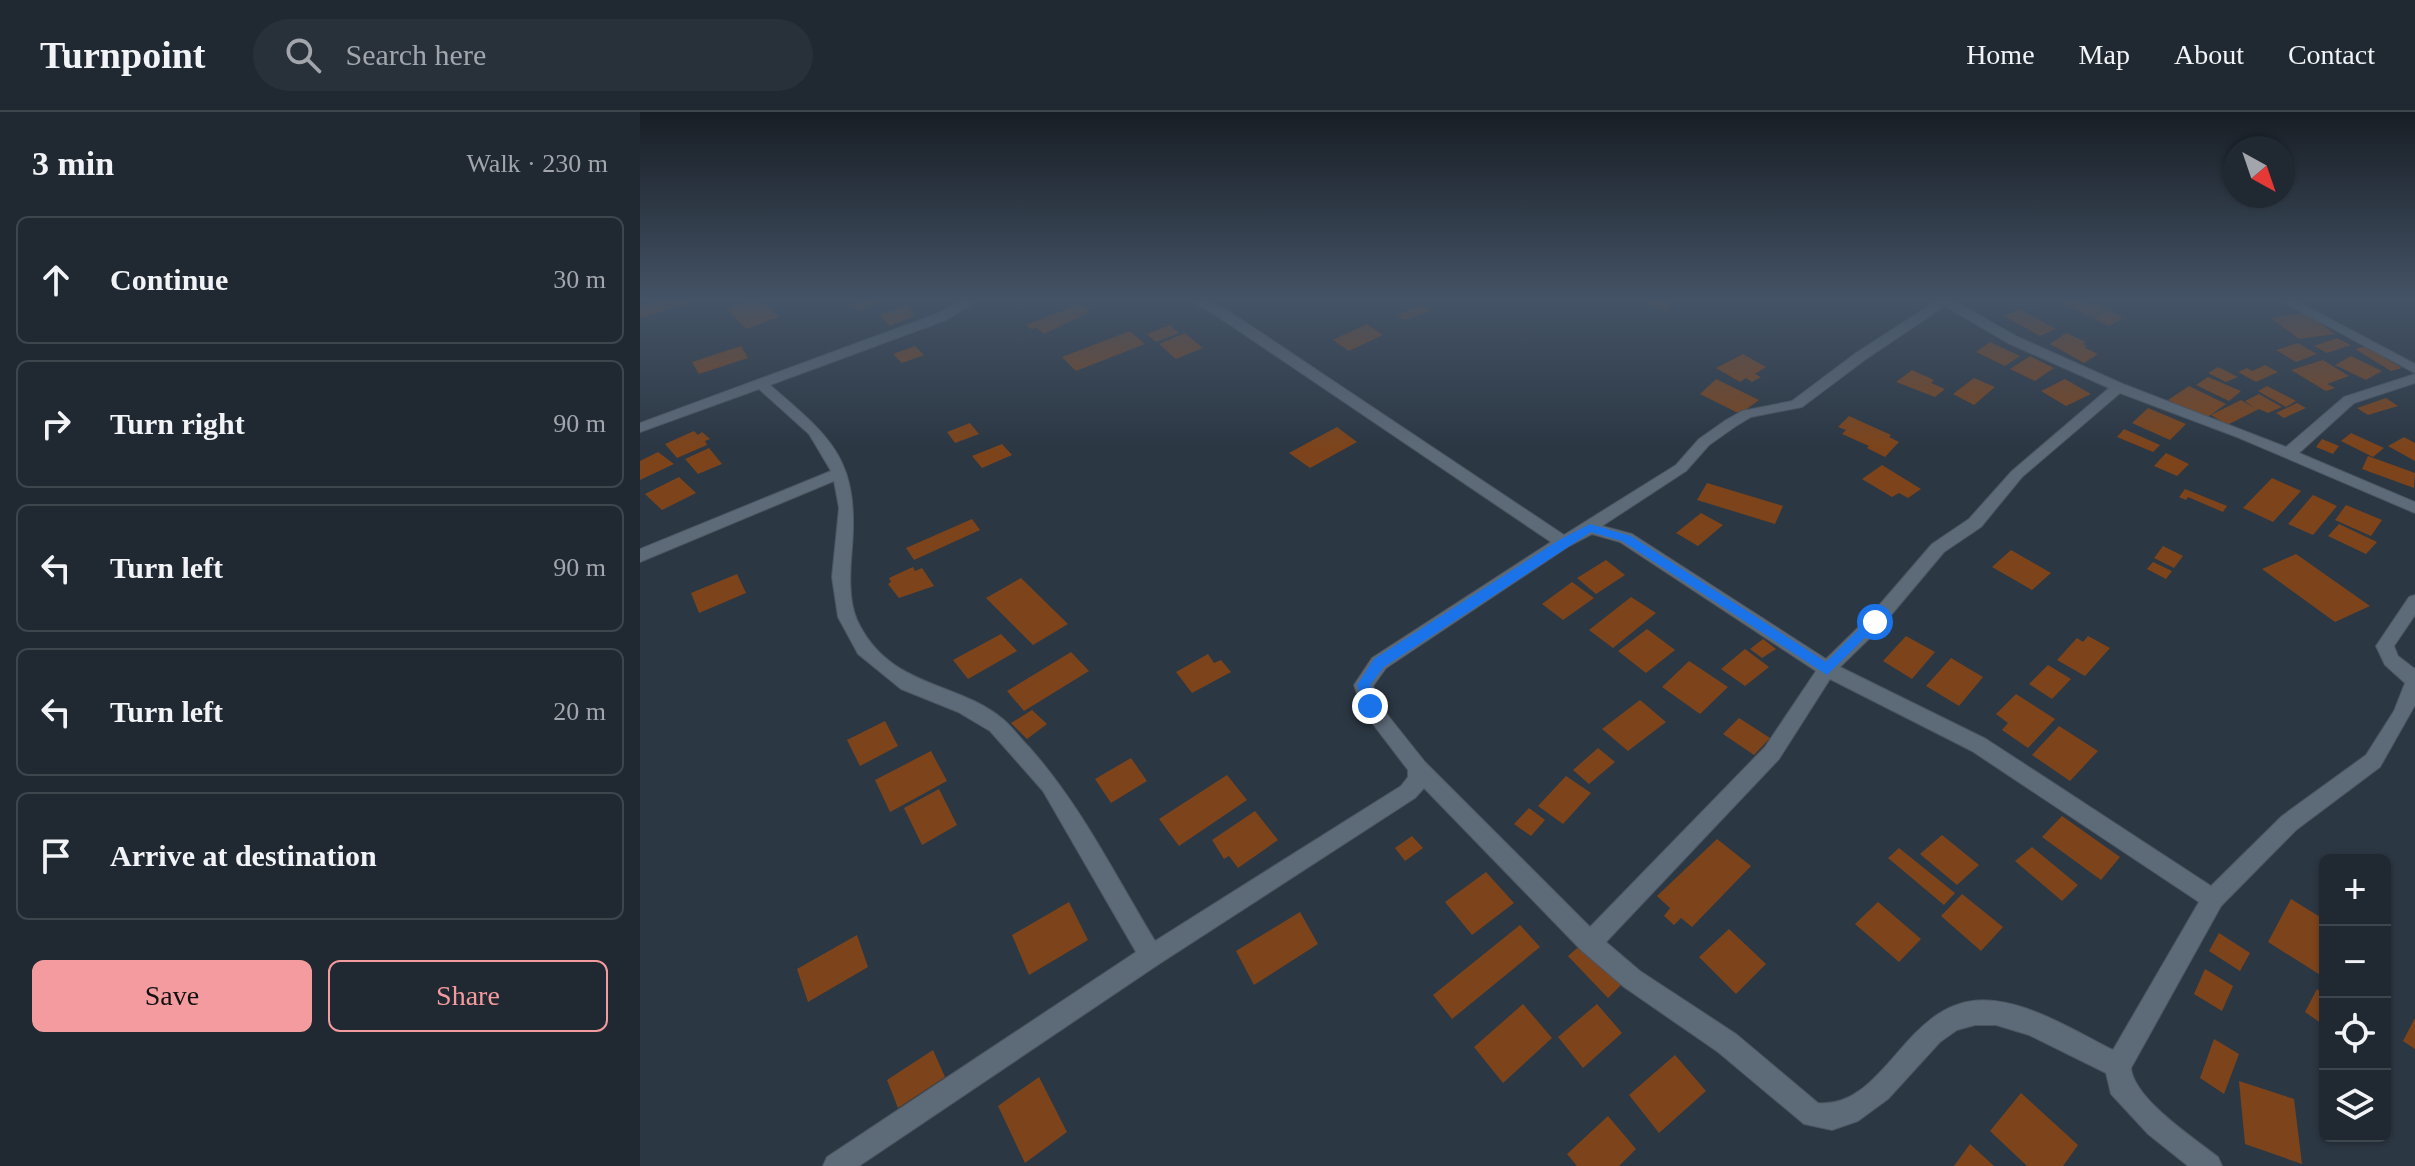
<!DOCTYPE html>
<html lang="en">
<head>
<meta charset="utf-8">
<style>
	body { margin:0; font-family:"Times New Roman",serif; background:#28313a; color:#f1f3f6 }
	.controls { position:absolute; right:24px; bottom:24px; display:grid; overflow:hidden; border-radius:12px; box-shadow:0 2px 6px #0004 }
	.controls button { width:72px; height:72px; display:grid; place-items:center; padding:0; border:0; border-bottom:2px solid #3d454d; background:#202932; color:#f1f3f6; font:40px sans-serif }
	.compass { position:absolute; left:1583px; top:24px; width:72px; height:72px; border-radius:50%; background:#202932; box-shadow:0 2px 6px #0004; rotate:140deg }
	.stop { position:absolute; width:24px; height:24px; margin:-18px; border:6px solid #1a73e8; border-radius:50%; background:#fff }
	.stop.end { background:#1a73e8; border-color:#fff; box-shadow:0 2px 8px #0008 }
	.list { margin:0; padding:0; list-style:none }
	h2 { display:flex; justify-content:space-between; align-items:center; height:104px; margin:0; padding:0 32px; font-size:34px }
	h2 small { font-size:26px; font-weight:400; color:#a2a6ac }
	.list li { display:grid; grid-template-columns:52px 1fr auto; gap:24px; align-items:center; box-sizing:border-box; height:128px; margin:0 16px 16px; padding:0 16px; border:2px solid #3d454d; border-radius:12px }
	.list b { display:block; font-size:30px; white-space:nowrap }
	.list em { font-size:26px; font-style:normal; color:#a2a6ac }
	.actions { display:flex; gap:16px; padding:24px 32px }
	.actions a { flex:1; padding:18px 0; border:2px solid #f49b9f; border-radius:12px; text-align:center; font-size:28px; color:#f49b9f }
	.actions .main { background:#f49b9f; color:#111 }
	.icon { flex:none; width:44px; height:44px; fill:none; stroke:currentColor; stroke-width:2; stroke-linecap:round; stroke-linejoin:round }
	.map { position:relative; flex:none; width:1775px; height:1054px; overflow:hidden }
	header { display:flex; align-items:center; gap:48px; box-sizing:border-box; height:112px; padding:0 40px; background:#202932; border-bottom:2px solid #3d454d }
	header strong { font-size:38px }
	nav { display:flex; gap:44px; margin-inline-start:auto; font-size:28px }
	.search { width:560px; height:72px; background:#28313a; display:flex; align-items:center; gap:20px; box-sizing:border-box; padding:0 28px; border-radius:44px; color:#a2a6ac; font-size:30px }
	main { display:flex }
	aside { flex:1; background:#202932 }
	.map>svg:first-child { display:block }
	.building { fill:#7d441b }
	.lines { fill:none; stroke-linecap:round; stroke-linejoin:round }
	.street-casing { stroke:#4b5560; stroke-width:2 }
	.street { fill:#5d6a78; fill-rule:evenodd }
	.route { fill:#1a73e8 }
</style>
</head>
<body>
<header>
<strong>Turnpoint</strong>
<div class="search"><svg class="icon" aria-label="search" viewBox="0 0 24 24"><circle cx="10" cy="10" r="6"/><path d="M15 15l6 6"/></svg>Search here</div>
<nav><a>Home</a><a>Map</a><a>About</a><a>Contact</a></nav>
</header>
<main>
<aside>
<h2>3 min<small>Walk · 230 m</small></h2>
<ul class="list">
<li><svg class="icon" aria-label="ahead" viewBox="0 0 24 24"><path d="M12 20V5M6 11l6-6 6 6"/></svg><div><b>Continue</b></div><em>30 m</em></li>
<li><svg class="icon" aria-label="right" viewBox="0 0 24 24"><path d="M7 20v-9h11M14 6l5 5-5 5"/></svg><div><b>Turn right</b></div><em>90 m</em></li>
<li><svg class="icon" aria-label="left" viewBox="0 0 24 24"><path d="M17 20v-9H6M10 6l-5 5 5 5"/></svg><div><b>Turn left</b></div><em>90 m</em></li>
<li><svg class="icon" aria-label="left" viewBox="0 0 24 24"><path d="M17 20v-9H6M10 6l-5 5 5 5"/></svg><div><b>Turn left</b></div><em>20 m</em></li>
<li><svg class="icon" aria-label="arrive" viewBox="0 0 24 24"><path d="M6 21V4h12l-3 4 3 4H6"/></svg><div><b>Arrive at destination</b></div></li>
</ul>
<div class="actions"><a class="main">Save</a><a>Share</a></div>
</aside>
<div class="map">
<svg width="1775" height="1054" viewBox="0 0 1775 1054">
	<rect width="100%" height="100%" fill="#2b3743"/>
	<path class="building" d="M18,189H55L0,206V194Z
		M110,189H122L139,205L106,217L87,197Z
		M220,189H244L218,199L210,193Z
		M1000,189H1036L1025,198Z
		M1416,189H1447L1466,197L1452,205Z
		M440,192L450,200L404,222L397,216L391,217L386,213Z
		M784,193L791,199L764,208L757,202Z
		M266,194L275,204L250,214L240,203Z
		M1380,197L1416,217L1400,224L1364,204Z
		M1467,198L1483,206L1469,214L1453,206Z
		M1666,201L1695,222L1659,227L1631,206Z
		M727,212L743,223L709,239L693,228Z
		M530,213L539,221L516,230L507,222Z
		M490,219L505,232L436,259L422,245Z
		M545,221L563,236L536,247L519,232Z
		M1426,221L1446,230L1443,232L1447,234L1445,236L1458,242L1444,251L1410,232Z
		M1697,226L1711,233L1687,241L1674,234Z
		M1350,230L1380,244L1365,254L1336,240Z
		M1658,231L1677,242L1656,250L1636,238Z
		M101,234L108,246L59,262L52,250Z
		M275,234L284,243L262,251L253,242Z
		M1725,234L1762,256L1751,259L1715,237Z
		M1103,242L1126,255L1115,262L1121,265L1112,270L1106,266L1100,270L1076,256Z
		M1390,244L1414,256L1395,269L1370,257Z
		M1711,244L1742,259L1726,268L1695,253Z
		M1683,248L1709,264L1687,272L1695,276L1686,279L1651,258Z
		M1625,253L1638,260L1616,270L1598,260L1607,256L1612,259Z
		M1578,255L1598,265L1586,270L1568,261Z
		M1272,258L1294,268L1291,271L1305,277L1295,285L1256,270Z
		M1568,265L1601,279L1589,289L1556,273Z
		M1334,266L1355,275L1334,293L1313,282Z
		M1076,267L1119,288L1100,302L1060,282Z
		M1425,267L1451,282L1426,294L1401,279Z
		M1549,274L1586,292L1565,307L1528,288Z
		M1627,274L1656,289L1646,295L1618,279Z
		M1619,282L1642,295L1628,301L1619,297L1587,313L1571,303L1601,288L1615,296L1605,289Z
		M1746,286L1758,294L1728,303L1717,296Z
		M1657,291L1666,296L1644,306L1636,301Z
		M1508,296L1546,312L1530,328L1492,311Z
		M1209,304L1251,323L1249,325L1259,330L1245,345L1227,336L1229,334L1202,322L1206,318L1198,315Z
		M330,311L339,322L315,331L307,320Z
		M697,315L717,330L670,356L649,341Z
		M1484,317L1520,333L1513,340L1477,325Z
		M54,319L58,323L62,320L70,327L65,329L67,333L37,346L25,332Z
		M1711,321L1744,336L1733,345L1701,329Z
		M1764,325L1775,331V349L1748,334Z
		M1682,327L1699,334L1693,342L1676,335Z
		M362,332L372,343L342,356L332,344Z
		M69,336L82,352L58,362L45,347Z
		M18,340L34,352L0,368V349Z
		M1526,341L1549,352L1537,364L1514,354Z
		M1728,344L1775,361L1774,376L1722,357Z
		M1242,353L1281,377L1268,386L1259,381L1252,385L1222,367Z
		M39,365L56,381L22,398L5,382Z
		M1632,366L1661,379L1633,410L1603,396Z
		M1067,371L1143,394L1135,412L1057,388Z
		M1545,377L1587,394L1583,400L1548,385L1546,388L1539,385Z
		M1673,383L1697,394L1673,423L1648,412Z
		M1706,393L1742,408L1731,424L1695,408Z
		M1061,401L1083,413L1058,434L1036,421Z
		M332,407L340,418L274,448L266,436Z
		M1699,412L1737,430L1726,442L1688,424Z
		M1523,434L1543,444L1534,456L1514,446Z
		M1371,438L1411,461L1392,478L1352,455Z
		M1656,442L1730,494L1695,510L1622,457Z
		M966,448L985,463L956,482L937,466Z
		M1513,450L1532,459L1526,467L1507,457Z
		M273,455L275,459L282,456L294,474L259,486L248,472L251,470L249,466Z
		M97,462L106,481L59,501L51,481Z
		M381,466L428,512L393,533L346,486Z
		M932,470L954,486L923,508L902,492Z
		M991,485L1016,501L973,536L949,518Z
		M1007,517L1035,538L1006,561L978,539Z
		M361,522L377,539L328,567L313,548Z
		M1266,524L1295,540L1272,567L1243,549Z
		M1448,524L1470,536L1445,564L1417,548L1437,526L1443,530Z
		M1123,527L1136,537L1122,546L1110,537Z
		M1105,537L1129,555L1105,574L1081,557Z
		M431,540L449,559L384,599L367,579Z
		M568,542L574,551L581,548L591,560L552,581L536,560Z
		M1311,546L1343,565L1319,594L1286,574Z
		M1049,549L1088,575L1060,602L1022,575Z
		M1408,553L1431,567L1412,587L1389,572Z
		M1376,582L1415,607L1388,636L1362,618L1368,611L1356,602Z
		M1000,588L1026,610L988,639L962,617Z
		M392,598L407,612L387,627L371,611Z
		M1099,606L1130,626L1114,643L1083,622Z
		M245,609L258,634L220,654L207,628Z
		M1419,614L1458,639L1430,669L1392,643Z
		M958,636L975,650L949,672L933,658Z
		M291,639L307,669L250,700L235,668Z
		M491,646L507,669L471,691L455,667Z
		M587,663L607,688L539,734L519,707Z
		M926,664L951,681L923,712L898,694Z
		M299,677L317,713L282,733L264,696Z
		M889,696L905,708L891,724L874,712Z
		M615,699L638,728L598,756L589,744L584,747L572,728Z
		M1422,704L1480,745L1461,768L1402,725Z
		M1302,723L1339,753L1317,773L1280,742Z
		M772,724L783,736L765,749L755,736Z
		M1077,727L1111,754L1052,815L1041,806L1034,813L1024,804L1030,796L1017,784Z
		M1392,735L1438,773L1422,789L1375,749Z
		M1259,736L1315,781L1304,793L1248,746Z
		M846,760L874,791L832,823L805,790Z
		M1322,782L1363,815L1341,839L1301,804Z
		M1651,787L1685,808V866L1628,830Z
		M429,790L448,828L389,863L372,823Z
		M1238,790L1281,827L1259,850L1215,812Z
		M660,800L678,832L614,873L596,839Z
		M880,813L900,835L812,907L793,883Z
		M1089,817L1126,852L1096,882L1059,845Z
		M1579,821L1610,841L1600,859L1569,839Z
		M217,823L228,855L168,890L157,857Z
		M942,832L982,872L968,886L928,844Z
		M1565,857L1593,874L1582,899L1554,882Z
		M1677,877L1685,883V914L1665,900Z
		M883,892L912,926L863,971L834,935Z
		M957,892L982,921L943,956L918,925Z
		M1775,906V937L1763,929Z
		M1574,927L1599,942L1584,982L1560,966Z
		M293,938L305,965L258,996L247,968Z
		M1035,943L1066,979L1019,1021L989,983Z
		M399,965L427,1020L385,1051L358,994Z
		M1599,969L1654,987L1662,1052L1605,1032Z
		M1381,981L1438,1033L1423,1054H1387L1350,1019Z
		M968,1004L996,1037L979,1054H937L927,1042Z
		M1330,1032L1354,1054H1314Z"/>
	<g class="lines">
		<g class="street-casing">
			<path id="street" d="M322,189H337L306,208L130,273C193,327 219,348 212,436C210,459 208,487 217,508C249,577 317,568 364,608C373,616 381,627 389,635C440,692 475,763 515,829L761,674L768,665V658L723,599L714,573L732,546L911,430L577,204L551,189H566L587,198L924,423L1036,353L1059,327L1086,308L1102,299L1152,289L1216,241L1296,189H1314L1378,225L1483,272L1646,335L1704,285L1775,262V271L1714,291L1659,341L1775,390V401L1597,325L1480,281L1382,365L1341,415L1304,440L1241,515L1200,555L1346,627L1571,774L1642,704L1726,643L1754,599L1765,571L1745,553L1736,534L1769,485L1775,483V503L1754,534L1758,544L1775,557V593L1740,655L1656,718L1581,794L1491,956C1494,987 1554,1026 1578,1045L1582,1054H1548L1508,1022L1471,982L1466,961L1389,923L1356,913H1335L1317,918L1300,930L1248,987L1218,1009L1192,1018L1164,1012L1078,940L984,875L942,839L784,676L775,686L519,852L219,1054H183L187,1045L496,840L403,679L350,619L318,600L261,577L218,542L198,505L192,465L199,396L194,369L0,450V437L191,359L169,322L119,277L0,320V311L296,202ZM1305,194L1368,231L1469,276L1372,359L1329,407L1292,432L1229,505L1186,547L992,422L962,414L1046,359L1069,333L1096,314L1111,305L1162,295L1226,247ZM952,422L980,430L1176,559L1125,635L950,815L785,650L738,591L733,574L746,556L929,434ZM1190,567L1332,639L1559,790L1473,938C1437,920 1396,894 1355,889C1267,877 1249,997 1178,991L1096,922L1000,859L966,830L1139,647Z
				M1641,189H1656L1775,252V261Z"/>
		</g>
		<use href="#street" class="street"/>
	</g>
	<linearGradient id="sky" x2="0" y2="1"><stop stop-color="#181e25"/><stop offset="0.56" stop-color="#445366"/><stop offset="1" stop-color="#445366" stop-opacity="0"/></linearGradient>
	<rect width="1775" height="336" fill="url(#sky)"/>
	<path class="route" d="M950,412L991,424L1186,550L1230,506H1239L1241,510L1187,563L982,429L951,420L744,555L730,573L737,594L735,598H726L717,573L734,547L919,428Z"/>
</svg>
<div class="controls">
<button>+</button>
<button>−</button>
<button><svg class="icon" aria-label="locate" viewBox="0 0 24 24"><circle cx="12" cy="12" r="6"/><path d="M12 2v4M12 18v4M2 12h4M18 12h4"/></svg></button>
<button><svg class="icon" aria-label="layers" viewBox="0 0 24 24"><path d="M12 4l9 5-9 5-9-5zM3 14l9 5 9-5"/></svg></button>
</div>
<svg class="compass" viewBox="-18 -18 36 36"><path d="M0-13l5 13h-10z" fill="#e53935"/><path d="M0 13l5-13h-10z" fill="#a2a6ac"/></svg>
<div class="stop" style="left:1235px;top:510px"></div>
<div class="stop end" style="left:730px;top:594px"></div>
</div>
</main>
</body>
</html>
